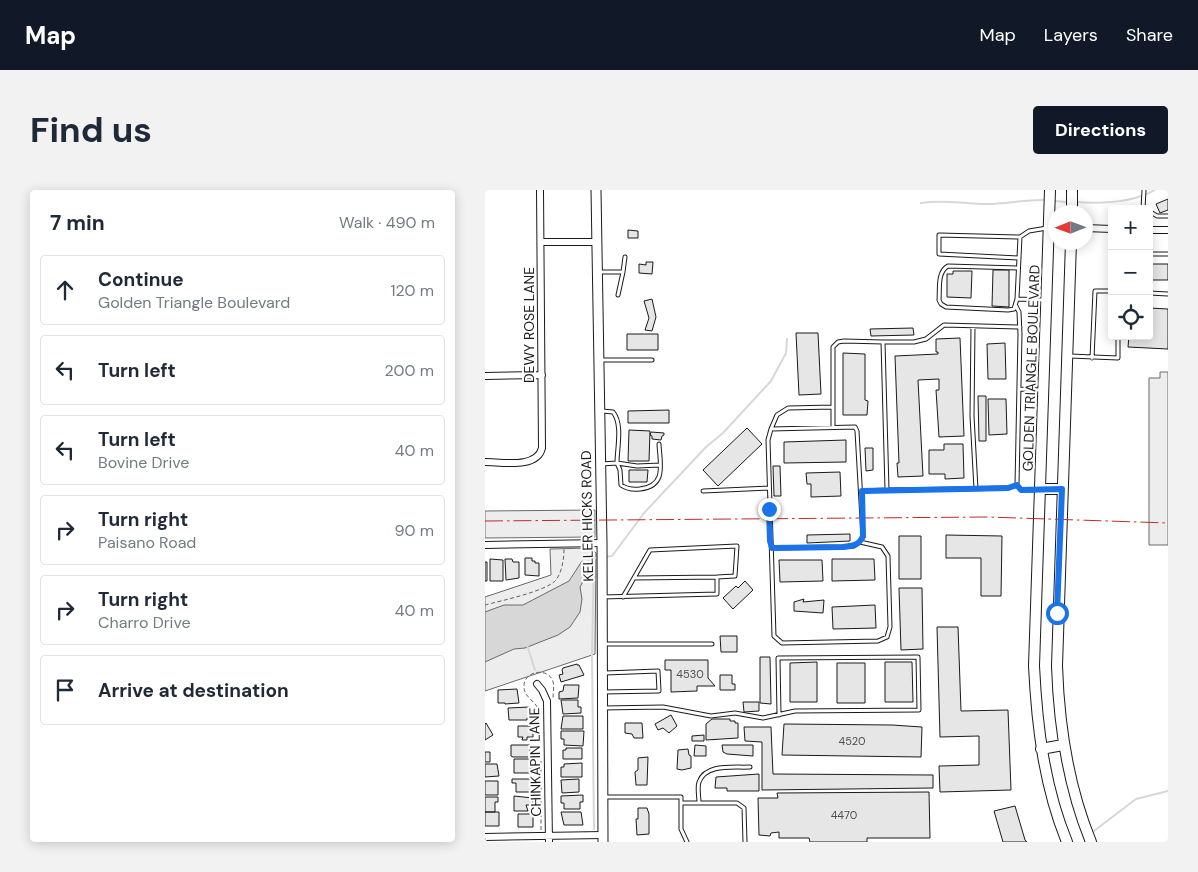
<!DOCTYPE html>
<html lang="en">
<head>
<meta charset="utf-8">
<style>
	body { margin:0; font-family:"DM Sans",sans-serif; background:#f2f2f3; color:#1f2937 }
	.controls { position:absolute; right:15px; top:15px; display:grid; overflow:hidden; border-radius:5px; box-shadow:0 2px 12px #0003 }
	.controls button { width:45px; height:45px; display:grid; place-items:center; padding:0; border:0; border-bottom:1px solid #e0e1e3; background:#fff; color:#1f2937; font:25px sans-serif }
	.compass { position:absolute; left:563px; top:15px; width:45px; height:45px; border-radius:50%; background:#fff; box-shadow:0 2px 12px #0003; rotate:269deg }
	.stop { position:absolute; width:15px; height:15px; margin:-11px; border:4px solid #1a73e8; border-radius:50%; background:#fff }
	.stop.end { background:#1a73e8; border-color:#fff; box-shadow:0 1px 5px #0008 }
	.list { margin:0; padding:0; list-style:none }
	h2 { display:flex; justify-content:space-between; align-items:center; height:65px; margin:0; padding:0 20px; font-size:21px }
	h2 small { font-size:16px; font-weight:400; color:#747a83 }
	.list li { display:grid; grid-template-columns:32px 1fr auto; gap:15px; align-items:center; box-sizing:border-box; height:70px; margin:0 10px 10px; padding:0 10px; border:1px solid #e0e1e3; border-radius:5px }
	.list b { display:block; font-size:19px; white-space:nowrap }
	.list p { margin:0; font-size:16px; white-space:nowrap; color:#747a83 }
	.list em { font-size:16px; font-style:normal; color:#747a83 }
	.icon { flex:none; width:28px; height:28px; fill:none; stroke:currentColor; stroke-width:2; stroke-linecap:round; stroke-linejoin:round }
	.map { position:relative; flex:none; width:683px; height:652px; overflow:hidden; border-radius:5px }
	header { display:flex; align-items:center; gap:30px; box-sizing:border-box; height:70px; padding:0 25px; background:#111827; color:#fff }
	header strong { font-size:24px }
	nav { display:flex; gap:28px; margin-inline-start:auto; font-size:18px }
	.intro { display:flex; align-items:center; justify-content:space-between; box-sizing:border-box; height:120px; padding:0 30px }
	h1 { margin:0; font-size:35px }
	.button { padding:12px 22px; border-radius:5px; background:#111827; color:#fff; font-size:18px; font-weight:700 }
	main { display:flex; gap:30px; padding:0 30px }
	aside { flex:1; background:#fff; border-radius:5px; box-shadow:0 2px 12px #0003 }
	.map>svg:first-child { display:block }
	.built { fill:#ededed; stroke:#6a6a6a }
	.water { fill:#d7d7d7; stroke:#6a6a6a }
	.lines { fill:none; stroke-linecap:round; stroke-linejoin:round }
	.stream { stroke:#d7d7d7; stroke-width:2 }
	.building { fill:#e6e6e6; stroke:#1a1a1a }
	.lane-casing { stroke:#1a1a1a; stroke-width:5 }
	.street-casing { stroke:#1a1a1a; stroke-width:8 }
	.secondary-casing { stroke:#1a1a1a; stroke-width:11 }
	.primary-casing { stroke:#1a1a1a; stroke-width:12 }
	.path { stroke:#5f5f5f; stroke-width:1; stroke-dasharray:4 2.5; stroke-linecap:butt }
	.lane { stroke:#fff; stroke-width:3 }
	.street { stroke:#fff; stroke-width:6 }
	.secondary { stroke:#fff; stroke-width:9 }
	.primary { stroke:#fff; stroke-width:10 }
	.power { stroke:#c62828; stroke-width:1; stroke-dasharray:18 4 2.5 4; stroke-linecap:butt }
	.route { stroke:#1a73e8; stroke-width:6 }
	.labels { text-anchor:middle; stroke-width:4; stroke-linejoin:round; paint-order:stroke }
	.number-label { font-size:11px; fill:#4d4d4d }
	.street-label { font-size:14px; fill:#1a1a1a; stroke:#fff }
</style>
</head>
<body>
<header>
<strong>Map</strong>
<nav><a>Map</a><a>Layers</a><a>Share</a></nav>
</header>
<div class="intro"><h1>Find us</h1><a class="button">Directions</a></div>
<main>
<aside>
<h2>7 min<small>Walk · 490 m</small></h2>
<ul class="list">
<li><svg class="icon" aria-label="ahead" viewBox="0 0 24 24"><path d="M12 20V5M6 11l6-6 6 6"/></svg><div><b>Continue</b><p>Golden Triangle Boulevard</p></div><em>120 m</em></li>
<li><svg class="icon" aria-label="left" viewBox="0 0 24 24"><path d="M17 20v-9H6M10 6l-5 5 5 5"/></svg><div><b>Turn left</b></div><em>200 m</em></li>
<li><svg class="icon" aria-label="left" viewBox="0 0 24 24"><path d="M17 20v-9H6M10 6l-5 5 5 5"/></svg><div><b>Turn left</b><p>Bovine Drive</p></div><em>40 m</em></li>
<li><svg class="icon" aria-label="right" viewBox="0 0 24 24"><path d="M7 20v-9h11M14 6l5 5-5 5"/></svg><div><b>Turn right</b><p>Paisano Road</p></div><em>90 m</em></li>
<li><svg class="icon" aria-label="right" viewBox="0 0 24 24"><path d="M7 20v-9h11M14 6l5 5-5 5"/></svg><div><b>Turn right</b><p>Charro Drive</p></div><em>40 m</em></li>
<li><svg class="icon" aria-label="arrive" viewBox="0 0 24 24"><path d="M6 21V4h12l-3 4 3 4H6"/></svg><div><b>Arrive at destination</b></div></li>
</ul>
</aside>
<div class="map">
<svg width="683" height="652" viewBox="0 0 683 652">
	<rect width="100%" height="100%" fill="#fff"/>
	<path class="built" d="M675,182H683V355H664V188H675Z
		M110,320V347L0,348V321Z
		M65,359L106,358L111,363L110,464L0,501V407L66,385Z"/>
	<path class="water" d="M97,371L106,377L95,397L97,409L95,422L85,437L73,445L40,458L29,459L0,472V422L19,415H38L84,391Z"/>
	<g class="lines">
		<path class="stream" d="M568,11L583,12
			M590,12C616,14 647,13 670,0
			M436,13C460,9 479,14 502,14C522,14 541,9 561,10
			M120,367L127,366L159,323L221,257L238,243L286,191L301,163L302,149
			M109,368L107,466L109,639
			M101,374L107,368H111
			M42,455L50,480
			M609,641L651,609L683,601"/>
	</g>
	<path class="building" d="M683,9V20L675,23L671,14Z
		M143,40L153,41V48H143Z
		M161,72H168L167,84L154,83V74L161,75Z
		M664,74H683V90H664Z
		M508,80H524V117L507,116Z
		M468,81H487L486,108L462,107V84H468Z
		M167,109L171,127L167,141L160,140L164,128L159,111Z
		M664,118L683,119V159L643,157L644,146H664Z
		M428,138L429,145L386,146L385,139Z
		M311,143H333L336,204L314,205Z
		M142,144H173V160H142Z
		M475,148L479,246L454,247L451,200H454V189L433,190L438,286L413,287L412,273H414L410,166L453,164V162H451V149Z
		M520,153L521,189H503L502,154Z
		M358,163L380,164V210L383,211L382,225H358Z
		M493,206H501V251H494Z
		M503,209H521L522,244L504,245Z
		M184,220V233H143V221Z
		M262,238L277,254L233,296L218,280Z
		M144,240L165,241L164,271H143Z
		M166,242L179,243V245L177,246L176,250L167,249V246L165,245Z
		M361,250V272L299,273V252Z
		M459,254H478L479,288L460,289V284H444V260H459Z
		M380,258H388V280L381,281Z
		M288,276H295L296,306H289Z
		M144,280H163L162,292H144Z
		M355,282L356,306L326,307V294H322L321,283Z
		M365,344V351L322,353V345Z
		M461,345L517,346L516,406H496V368H461Z
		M414,346H436V389H414Z
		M40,368H47V371H50V373H54V386L40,385Z
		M5,369L18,370V391H5Z
		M20,369H27L28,372H34V388L21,390Z
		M347,369H389L390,390L347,391Z
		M294,370H337L338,391L295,392Z
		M0,372H2V391H0Z
		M260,391L268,400L248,419L238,408L251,396L253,398Z
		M414,398H437L438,459L416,460Z
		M319,409L318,412L339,410L338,423L309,421V412Z
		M390,415L391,438L348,439L347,417Z
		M452,437H473L476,521L523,520L526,600L455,602L454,576L494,575V546L455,547Z
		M235,446H252V462H236Z
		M275,467H285L286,514L275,513Z
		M180,470H223V488L230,496H212V501L186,502V480H180Z
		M332,472V512H305V473Z
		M400,472H427L428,512H400Z
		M352,473H380V513H352Z
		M92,474V475H94L99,485L76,492L74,485L78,484L77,480L78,478Z
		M235,485H247V494H250V500H235Z
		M79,495H94L93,508L74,509V502L78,501Z
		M32,499L34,513L20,514V513H13V500Z
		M76,510H93V517H96V523L78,524Z
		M258,512H274V521L259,522Z
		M45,517V528H42V530H24L23,518Z
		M186,525L192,536L184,543L178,538L173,540L170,534Z
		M78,526H98V539H76Z
		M227,529H245V531H250V533H253V548L221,550V534Z
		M1,533L8,545L0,550V534Z
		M140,533H157L158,548H149L147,544L140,543Z
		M299,534L407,535L437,537L436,567L297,565Z
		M33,536H45V540H48V547H42V550H37L38,547H33Z
		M259,537H286L288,584L448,585V598L277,600V552L260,551Z
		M76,541H99L98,556L79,555V549H76Z
		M219,545V551H207V546Z
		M26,555H45V562H47L48,567H28L26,566Z
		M210,555L221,556V566H209Z
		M237,555H268V566L242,564L238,562Z
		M81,558H97V569H78V560H81Z
		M203,559L204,565L206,566V578L197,580L192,579L193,560Z
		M0,562H5V572H0Z
		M163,567L162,595H151L150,582L153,580V568Z
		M29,569H49V577L45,579V583H29Z
		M97,573V587H76V577H79V574Z
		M0,574H12L14,586L0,587Z
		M274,584V601H242V598H230L231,587Z
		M27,589H48L49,602H31V593H27Z
		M94,589V602L77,603L76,590Z
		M0,591H13V605H0Z
		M444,602L445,648H382V652H325L324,648H294V642L286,643L285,646L274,645L273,608H293L292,603Z
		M98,605V612H95V619H79V613H76V606Z
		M29,606L48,608V615H41L43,621H29Z
		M0,607H13V612H10V622H0Z
		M530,616L540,650L542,652H518L509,621Z
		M153,618H162L164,624V644L152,645L151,629H153Z
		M0,622H14V636H0Z
		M76,622H96L98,635H79Z
		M33,624H48V637H33Z"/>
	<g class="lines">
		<g class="lane-casing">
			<path id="lane" d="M658,19L659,0
				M664,21L672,26H683
				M664,64H683
				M534,68L454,64V45L535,47
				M114,82H138L133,105
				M138,82L140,67
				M664,103L683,104
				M532,109L529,119L523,120L461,117L456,114L454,110C455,99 452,82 463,76L533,78
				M559,110L532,109L535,47L544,41L562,38
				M531,116L534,122L535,144L532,295L536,300H552
				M488,136L487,226L491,299
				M585,166L633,168V146
				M607,168L610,101H627
				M114,170H167
				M534,199L556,200
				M117,221L128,222C138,234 132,258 132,273L152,276L175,275
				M348,237V157L353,152L359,151L398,152
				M370,237L372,241L378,347L375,352L397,357L403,366L405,437L402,447L393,451L297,453L289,446L283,250L286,239Z
				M286,239L292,225L303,218L348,217
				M116,274L132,273L135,280L136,295C142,299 147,300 155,299C182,296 175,274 174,254
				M532,295L523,298L478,299L402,300L398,152H429L441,149L459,135L535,137
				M218,301L284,298
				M377,301L402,300
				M287,358L358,357L369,356L375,352
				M149,388L232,387
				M117,407L232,404V387L250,386L252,356L165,360L138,407
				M118,454H227
				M118,502L174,501L173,481L120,483
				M118,518L178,517L226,526L250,523L278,528L310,521L434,520L433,467L293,468L294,525
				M118,607H196V639L202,652
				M196,613H252L259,618L260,652
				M214,613C214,606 212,598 214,592C221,573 249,578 265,577"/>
		</g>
		<g class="street-casing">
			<path id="street" d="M600,38L627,39
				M664,40H683
				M56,52H112
				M0,186L57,185
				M0,272C17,272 52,279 57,258L55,0
				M0,355L117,353
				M52,494L57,500L62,511L64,652
				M0,647L118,645"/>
		</g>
		<g class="secondary-casing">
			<path id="secondary" d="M111,0L117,353L118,652"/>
		</g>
		<g class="primary-casing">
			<path id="primary" d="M565,0L549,476C552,536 559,596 582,652
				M587,22V0
				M586,52L572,476C574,537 583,596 606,652
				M555,299H577
				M556,559L578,555"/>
		</g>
		<path class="path" d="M0,415C15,411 62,401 71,390C77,382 79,369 79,359
			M55,523C52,511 39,508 39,497C38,482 60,477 67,489C70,495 68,503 68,509
			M56,640V569"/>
		<use href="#lane" class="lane"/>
		<use href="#street" class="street"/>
		<use href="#secondary" class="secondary"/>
		<use href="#primary" class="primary"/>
		<path class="power" d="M0,331L502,327L683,333"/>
	</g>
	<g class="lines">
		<path class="route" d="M284,319L285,351L287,358L358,357C367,356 374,356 378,346L377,301L478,299L523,298L532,295L536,300L577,299L572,423"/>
	</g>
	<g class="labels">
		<g class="number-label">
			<text x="205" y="488">4530</text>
			<text x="367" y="555">4520</text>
			<text x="359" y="629">4470</text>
		</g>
		<g class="street-label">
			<text transform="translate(44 135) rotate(-90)" y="5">DEWY ROSE LANE</text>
			<text transform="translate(546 178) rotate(-88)" y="5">GOLDEN TRIANGLE BOULEVARD</text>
			<text transform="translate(102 326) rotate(-91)" y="5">KELLER HICKS ROAD</text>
			<text transform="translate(50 572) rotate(-91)" y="5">CHINKAPIN LANE</text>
		</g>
	</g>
</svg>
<div class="controls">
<button>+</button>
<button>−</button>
<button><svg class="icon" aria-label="locate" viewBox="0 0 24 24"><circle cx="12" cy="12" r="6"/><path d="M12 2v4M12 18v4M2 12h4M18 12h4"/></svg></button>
</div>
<svg class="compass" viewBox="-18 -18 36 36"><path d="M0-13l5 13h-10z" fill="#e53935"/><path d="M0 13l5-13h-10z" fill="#747a83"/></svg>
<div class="stop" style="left:572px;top:423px"></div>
<div class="stop end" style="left:284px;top:319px"></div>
</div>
</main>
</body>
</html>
